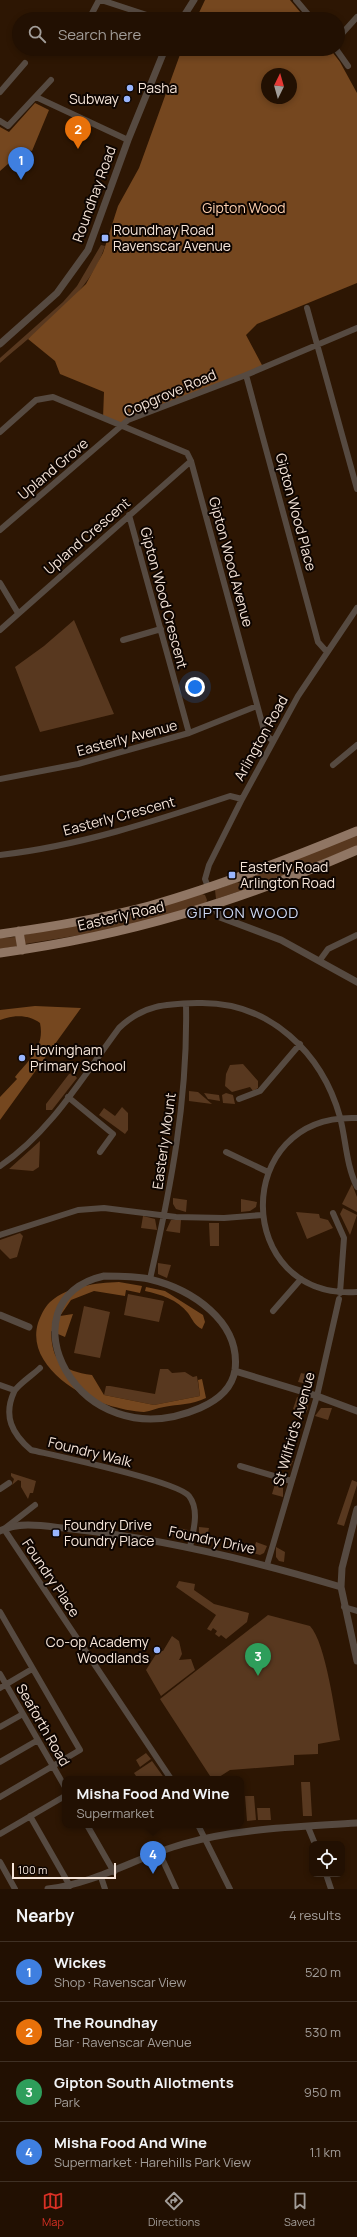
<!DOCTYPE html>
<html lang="en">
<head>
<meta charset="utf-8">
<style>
	body { margin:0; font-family:Manrope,sans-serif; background:#2a190c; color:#f1f3f6 }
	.controls { position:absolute; right:12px; bottom:12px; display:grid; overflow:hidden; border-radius:8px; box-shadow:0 2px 6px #0003 }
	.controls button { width:36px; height:36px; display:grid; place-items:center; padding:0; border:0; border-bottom:1px solid #3f3024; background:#221002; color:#f1f3f6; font:20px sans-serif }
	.compass { position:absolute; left:261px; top:68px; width:36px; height:36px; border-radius:50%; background:#221002; box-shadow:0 2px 6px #0003; rotate:5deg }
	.scale { position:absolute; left:12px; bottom:10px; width:104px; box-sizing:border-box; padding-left:4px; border:2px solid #f6e5d9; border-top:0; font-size:11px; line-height:14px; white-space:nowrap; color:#f6e5d9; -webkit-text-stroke:3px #0e0501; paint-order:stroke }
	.you { position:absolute; left:195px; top:687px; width:14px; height:14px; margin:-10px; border:3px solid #fff; border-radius:50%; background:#1a73e8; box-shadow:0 0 0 6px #1a73e833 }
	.badge { display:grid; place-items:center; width:26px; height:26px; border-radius:50%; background:#d93025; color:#fff; font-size:13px; font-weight:700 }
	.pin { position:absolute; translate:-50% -33px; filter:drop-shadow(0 1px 2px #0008) }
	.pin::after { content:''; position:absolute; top:21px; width:14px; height:12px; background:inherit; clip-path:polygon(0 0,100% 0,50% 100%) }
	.popup { position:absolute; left:62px; top:1776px; width:182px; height:52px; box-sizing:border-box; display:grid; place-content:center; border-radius:8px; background:#221002; filter:drop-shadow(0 1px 3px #0005); font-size:13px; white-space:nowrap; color:#a29d99 }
	.popup b { font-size:15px; color:#f1f3f6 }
	.popup::after { content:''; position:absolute; left:50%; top:100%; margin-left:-8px; border:8px solid transparent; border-top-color:#221002 }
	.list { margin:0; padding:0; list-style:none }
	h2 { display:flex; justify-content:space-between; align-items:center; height:52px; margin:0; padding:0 16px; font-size:17px }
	h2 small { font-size:13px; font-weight:400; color:#a29d99 }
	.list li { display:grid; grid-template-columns:26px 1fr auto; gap:12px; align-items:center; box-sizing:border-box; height:60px; padding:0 16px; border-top:1px solid #3f3024 }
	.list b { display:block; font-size:15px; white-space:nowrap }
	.list p { margin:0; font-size:13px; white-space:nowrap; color:#a29d99 }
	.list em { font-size:13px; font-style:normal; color:#a29d99 }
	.icon { flex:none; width:22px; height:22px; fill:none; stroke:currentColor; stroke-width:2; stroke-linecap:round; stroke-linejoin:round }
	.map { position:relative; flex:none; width:357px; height:1889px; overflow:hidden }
	.search { position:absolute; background:#221002; box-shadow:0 2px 6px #0003; left:12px; right:12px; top:12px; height:44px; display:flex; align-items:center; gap:10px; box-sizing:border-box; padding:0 14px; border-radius:22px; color:#a29d99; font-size:15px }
	.sheet { height:292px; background:#221002 }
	nav { display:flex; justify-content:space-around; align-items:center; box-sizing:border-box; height:56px; border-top:1px solid #3f3024; background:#221002; font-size:11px; color:#a29d99 }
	nav a { display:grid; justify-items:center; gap:2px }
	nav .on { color:#d93025 }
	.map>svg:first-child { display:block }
	.green { fill:#58381f }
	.forest { fill:#75471f; fill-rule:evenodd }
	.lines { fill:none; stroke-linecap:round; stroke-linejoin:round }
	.minor { stroke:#564a41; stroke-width:6 }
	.tertiary { stroke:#564a41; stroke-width:7 }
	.primary { stroke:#907664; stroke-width:9 }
	.poi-dot { fill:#99b5fd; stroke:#0e0501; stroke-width:1.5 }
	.labels { text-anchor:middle; stroke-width:4; stroke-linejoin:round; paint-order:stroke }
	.poi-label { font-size:14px; fill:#f6e5d9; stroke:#0e0501; text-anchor:start }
	.street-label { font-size:14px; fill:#f6e5d9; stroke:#0e0501 }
	.park-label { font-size:14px; fill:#fed0af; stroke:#0e0501 }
	.neighbourhood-label { font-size:15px; letter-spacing:1px; fill:#ccd7f3; stroke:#0e0501 }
</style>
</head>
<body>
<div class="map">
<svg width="357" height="1889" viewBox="0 0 357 1889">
	<rect width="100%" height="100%" fill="#2d1603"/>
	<path class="green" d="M101,245L105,246C89,296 38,329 0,363V358L63,302L77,286Z
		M74,620L114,714L40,732L15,667L44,646Z
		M357,834V846L255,887L244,882V880Z
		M237,882L249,888L216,899L215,890Z
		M202,894L205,895L207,900L206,904L111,930L25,944L24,935Z
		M16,937L17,946L0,949V938Z
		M243,1064L258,1081V1088L253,1091L250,1087L232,1092L225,1086L226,1074L230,1065Z
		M73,1073L77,1078L52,1110H46V1104L69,1074Z
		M189,1091L198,1092L212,1104L189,1101Z
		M204,1093L219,1095L220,1101L208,1099Z
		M226,1093L233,1095L235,1104L223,1103L222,1095Z
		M122,1107L128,1113V1130L125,1134L99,1115L104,1108L115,1116Z
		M40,1141L39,1167L33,1171L9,1169Z
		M352,1184L357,1197V1212L342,1204Z
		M173,1198L187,1200L186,1212L176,1209L173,1204Z
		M241,1199L257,1202L256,1207L250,1211L241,1212Z
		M343,1208L357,1215L350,1235L340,1214Z
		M296,1212L319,1214L320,1218L328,1220L333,1228L307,1239Z
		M143,1216L155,1219L157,1230L141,1228Z
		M171,1220H181L180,1233L166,1231Z
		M209,1223H219V1246H210Z
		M20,1233L23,1236L17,1257L10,1259L0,1249V1240Z
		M158,1263L171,1265L167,1278L158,1274Z
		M128,1294L164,1301L159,1322L124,1315Z
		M84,1306L110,1312L100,1358L74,1353Z
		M160,1369H168L172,1373L185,1372L193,1377L197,1376L200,1396L154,1405L104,1395L106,1386H110L155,1394Z
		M301,1373L315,1376L312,1383L308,1384L298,1382Z
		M297,1397L307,1403L308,1408L306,1413L293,1409Z
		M321,1408H332L328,1420L315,1416Z
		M281,1458L293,1461L289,1469H277Z
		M11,1473L36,1481L33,1493H30L28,1499L21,1487V1481L18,1480L12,1485L14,1479L11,1476Z
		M352,1480L357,1482V1485L344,1526L337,1524Z
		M275,1484L283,1488V1497L272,1494Z
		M174,1527L188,1530V1533L183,1537L172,1535Z
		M199,1527L209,1528L206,1542H202L199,1538Z
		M256,1542L267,1546L264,1553L260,1555L253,1553Z
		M276,1547L285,1552L284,1562L279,1561L276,1557Z
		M179,1581L195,1584L194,1590L214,1604L249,1613L247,1622L226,1639L221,1635L219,1637L215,1634L217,1631L213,1628L211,1631L207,1629L216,1615L176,1587Z
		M268,1615L310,1626C326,1643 335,1714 340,1740L318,1744V1754L294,1755V1765L230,1770L216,1779H212L160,1699Z
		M172,1636L179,1641L182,1654L179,1660L191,1659L195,1670L161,1696L146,1670L158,1651H163Z
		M146,1753L151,1759L140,1767L136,1760Z
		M152,1761L165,1779H138L134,1773Z
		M301,1782H310L312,1816H303Z
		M245,1796H254L256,1820L247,1821Z
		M257,1808H270L271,1820H258Z"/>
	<path class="forest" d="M205,0H290L306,19H196Z
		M182,49H330L340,62L357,93V283L257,324L246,335L263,367L128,420L122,426L103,418L104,392L60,374L55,361L28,339L86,284L103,253L118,206L139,168ZM267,74H291V98H267Z
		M35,103L49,110L32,151L25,149L0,171V127L9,132Z
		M35,1006L81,1008L0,1120V1097L17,1079L15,1077C29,1060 45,1047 40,1023C28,1014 13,1015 0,1020V1010Z
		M119,1282L142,1286L140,1293L126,1290L125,1296L94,1291L71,1300L60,1316L73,1314L65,1337L51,1331C52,1362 62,1371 92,1375L104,1395L154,1405L200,1396L198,1380L202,1379L206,1398C191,1405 179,1404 164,1407C157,1408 151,1411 144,1412C135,1412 117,1408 108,1405C76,1395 26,1363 38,1323C41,1315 44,1308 50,1302C68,1286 96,1283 119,1282Z
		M146,1287L165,1291L203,1315L205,1322L202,1329C194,1325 193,1320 188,1313C178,1300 160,1294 145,1291Z"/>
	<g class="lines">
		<path class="minor" d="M101,0L159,19
			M296,0L312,19
			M89,19L99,0
			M338,38L357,17
			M336,49L348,66
			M0,92L25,63
			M36,97L128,140
			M0,121L8,126L51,80
			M307,308L357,489
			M246,375L318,642L327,652
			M0,432L36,400L53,397L187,453L191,461L265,734L273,741
			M129,515L189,733
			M0,530L128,420L246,375L357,328
			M0,583L18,613
			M0,630L191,461
			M123,640L161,629
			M333,765L357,745
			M0,779L78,764L189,733L257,706
			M0,855C79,846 155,821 230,796L242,799
			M208,887L205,879L209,865L242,799L298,696L357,608
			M320,960L328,949L357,935
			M68,1097L113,1134L100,1152
			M239,1099L260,1091L300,1044
			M357,1118C230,1113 233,1300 357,1292
			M226,1152L268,1172
			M0,1166C50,1133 84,1075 119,1028C144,1004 167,1004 200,1003C270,1002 322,1053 340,1117C346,1140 346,1165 357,1187
			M333,1213L344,1238L340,1293
			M0,1235L78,1210L104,1208L176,1217L224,1218L262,1215
			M150,1279C171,1187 188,1099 186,1004
			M273,1311L301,1279
			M40,1368C34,1374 16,1386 14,1392C3,1416 12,1434 31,1450C57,1456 177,1481 189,1496C200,1510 193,1532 190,1547
			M0,1385L14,1390
			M240,1466L291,1481
			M0,1489L9,1483
			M35,1505L4,1529L171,1779
			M267,1565L317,1396L339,1299
			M344,1607L357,1611
			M0,1612L80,1750L0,1797
			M0,1674L65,1787
			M0,1688L32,1669
			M0,1727L23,1714
			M0,1762L38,1740
			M30,1816L70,1886
			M87,1825L114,1872
			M198,1825L230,1889
			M308,1827L315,1844
			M0,1834L65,1796
			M159,1852L176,1889
			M0,1862L15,1889
			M326,1874L331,1889
			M101,1877L105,1889"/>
		<path class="tertiary" d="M182,19L194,0
			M0,344L57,293L88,250L128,140L165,49
			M214,906L220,917L281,940L357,982
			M104,1276C119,1276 135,1276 149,1279C191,1289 241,1321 235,1370C232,1389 216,1401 200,1408C75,1462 0,1299 104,1276Z
			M0,1315L29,1327
			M235,1371L317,1396L357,1411
			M357,1509L342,1568L341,1587L357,1661
			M0,1531C21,1520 49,1527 72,1529C164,1539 252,1560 341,1587
			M48,1889C97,1883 137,1857 183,1844C239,1828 299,1827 357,1823"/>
		<path class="primary" d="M19,931L22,950
			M0,934C50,927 100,919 149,906C220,886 289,859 357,831
			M0,953C130,935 237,902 357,850"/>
	</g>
	<g class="poi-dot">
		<circle cx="130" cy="88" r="4"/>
		<circle cx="127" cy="99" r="4"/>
		<rect x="101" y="234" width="8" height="8" rx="2"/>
		<rect x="228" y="871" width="8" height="8" rx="2"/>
		<circle cx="22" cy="1058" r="4"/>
		<rect x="52" y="1529" width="8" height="8" rx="2"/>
		<circle cx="157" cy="1650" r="4"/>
	</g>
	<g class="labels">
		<g class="poi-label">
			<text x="138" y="93">Pasha</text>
			<text x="119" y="104" text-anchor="end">Subway</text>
			<text x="113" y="235">Roundhay Road<tspan x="113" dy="16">Ravenscar Avenue</tspan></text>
			<text x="240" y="872">Easterly Road<tspan x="240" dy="16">Arlington Road</tspan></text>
			<text x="30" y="1055">Hovingham<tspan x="30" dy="16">Primary School</tspan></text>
			<text x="64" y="1530">Foundry Drive<tspan x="64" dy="16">Foundry Place</tspan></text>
			<text x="149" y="1647" text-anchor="end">Co-op Academy<tspan x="149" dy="16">Woodlands</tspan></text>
		</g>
		<g class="street-label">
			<text transform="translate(94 194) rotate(-70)" y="5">Roundhay Road</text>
			<text transform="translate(170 393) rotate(-23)" y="5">Copgrove Road</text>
			<text transform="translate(53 469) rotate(-40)" y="5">Upland Grove</text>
			<text transform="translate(296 512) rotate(75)" y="5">Gipton Wood Place</text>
			<text transform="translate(87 536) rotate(-41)" y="5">Upland Crescent</text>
			<text transform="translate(231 562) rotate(75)" y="5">Gipton Wood Avenue</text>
			<text transform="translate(164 598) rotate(75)" y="5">Gipton Wood Crescent</text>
			<text transform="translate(127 738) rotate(-15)" y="5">Easterly Avenue</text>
			<text transform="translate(261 738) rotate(-61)" y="5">Arlington Road</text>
			<text transform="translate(119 816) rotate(-15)" y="5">Easterly Crescent</text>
			<text transform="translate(121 916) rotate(-13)" y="5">Easterly Road</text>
			<text transform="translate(164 1141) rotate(-82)" y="5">Easterly Mount</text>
			<text transform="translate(294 1429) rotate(-74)" y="5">St Wilfrid's Avenue</text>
			<text transform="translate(90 1452) rotate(14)" y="5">Foundry Walk</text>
			<text transform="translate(212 1540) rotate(12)" y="5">Foundry Drive</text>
			<text transform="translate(51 1578) rotate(56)" y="5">Foundry Place</text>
			<text transform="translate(43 1725) rotate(60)" y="5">Seaforth Road</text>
		</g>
		<g class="park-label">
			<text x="244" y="213">Gipton Wood</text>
		</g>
		<g class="neighbourhood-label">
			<text x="243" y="918">GIPTON WOOD</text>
		</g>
	</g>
</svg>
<div class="controls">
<button><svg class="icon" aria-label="locate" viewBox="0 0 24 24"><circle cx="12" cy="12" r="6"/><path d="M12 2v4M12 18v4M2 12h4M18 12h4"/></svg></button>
</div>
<svg class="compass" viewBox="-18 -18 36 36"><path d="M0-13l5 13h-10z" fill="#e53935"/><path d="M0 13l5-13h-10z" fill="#a29d99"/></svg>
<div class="scale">100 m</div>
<div class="you"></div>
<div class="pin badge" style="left:21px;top:180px;background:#3f7fe0">1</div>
<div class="pin badge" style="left:78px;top:149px;background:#e8710a">2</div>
<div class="pin badge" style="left:258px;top:1676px;background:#2e9e5b">3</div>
<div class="pin badge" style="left:153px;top:1874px;background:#3f7fe0">4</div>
<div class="popup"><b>Misha Food And Wine</b>Supermarket</div>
<div class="search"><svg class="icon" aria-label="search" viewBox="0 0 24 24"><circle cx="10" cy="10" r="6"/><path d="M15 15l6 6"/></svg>Search here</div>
</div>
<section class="sheet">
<h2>Nearby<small>4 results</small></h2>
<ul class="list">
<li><span class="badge" style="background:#3f7fe0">1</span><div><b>Wickes</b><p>Shop · Ravenscar View</p></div><em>520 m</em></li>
<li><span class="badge" style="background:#e8710a">2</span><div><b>The Roundhay</b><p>Bar · Ravenscar Avenue</p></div><em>530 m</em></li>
<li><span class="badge" style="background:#2e9e5b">3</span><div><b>Gipton South Allotments</b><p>Park</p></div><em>950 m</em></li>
<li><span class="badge" style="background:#3f7fe0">4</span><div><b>Misha Food And Wine</b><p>Supermarket · Harehills Park View</p></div><em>1.1 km</em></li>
</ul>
</section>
<nav>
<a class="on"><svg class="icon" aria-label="map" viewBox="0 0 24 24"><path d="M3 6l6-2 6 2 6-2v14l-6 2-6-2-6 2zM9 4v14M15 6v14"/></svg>Map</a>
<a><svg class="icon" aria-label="directions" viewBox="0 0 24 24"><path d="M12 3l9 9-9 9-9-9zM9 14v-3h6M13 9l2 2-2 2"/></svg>Directions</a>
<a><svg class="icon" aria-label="saved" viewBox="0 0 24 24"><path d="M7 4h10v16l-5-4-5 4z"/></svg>Saved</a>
</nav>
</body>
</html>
